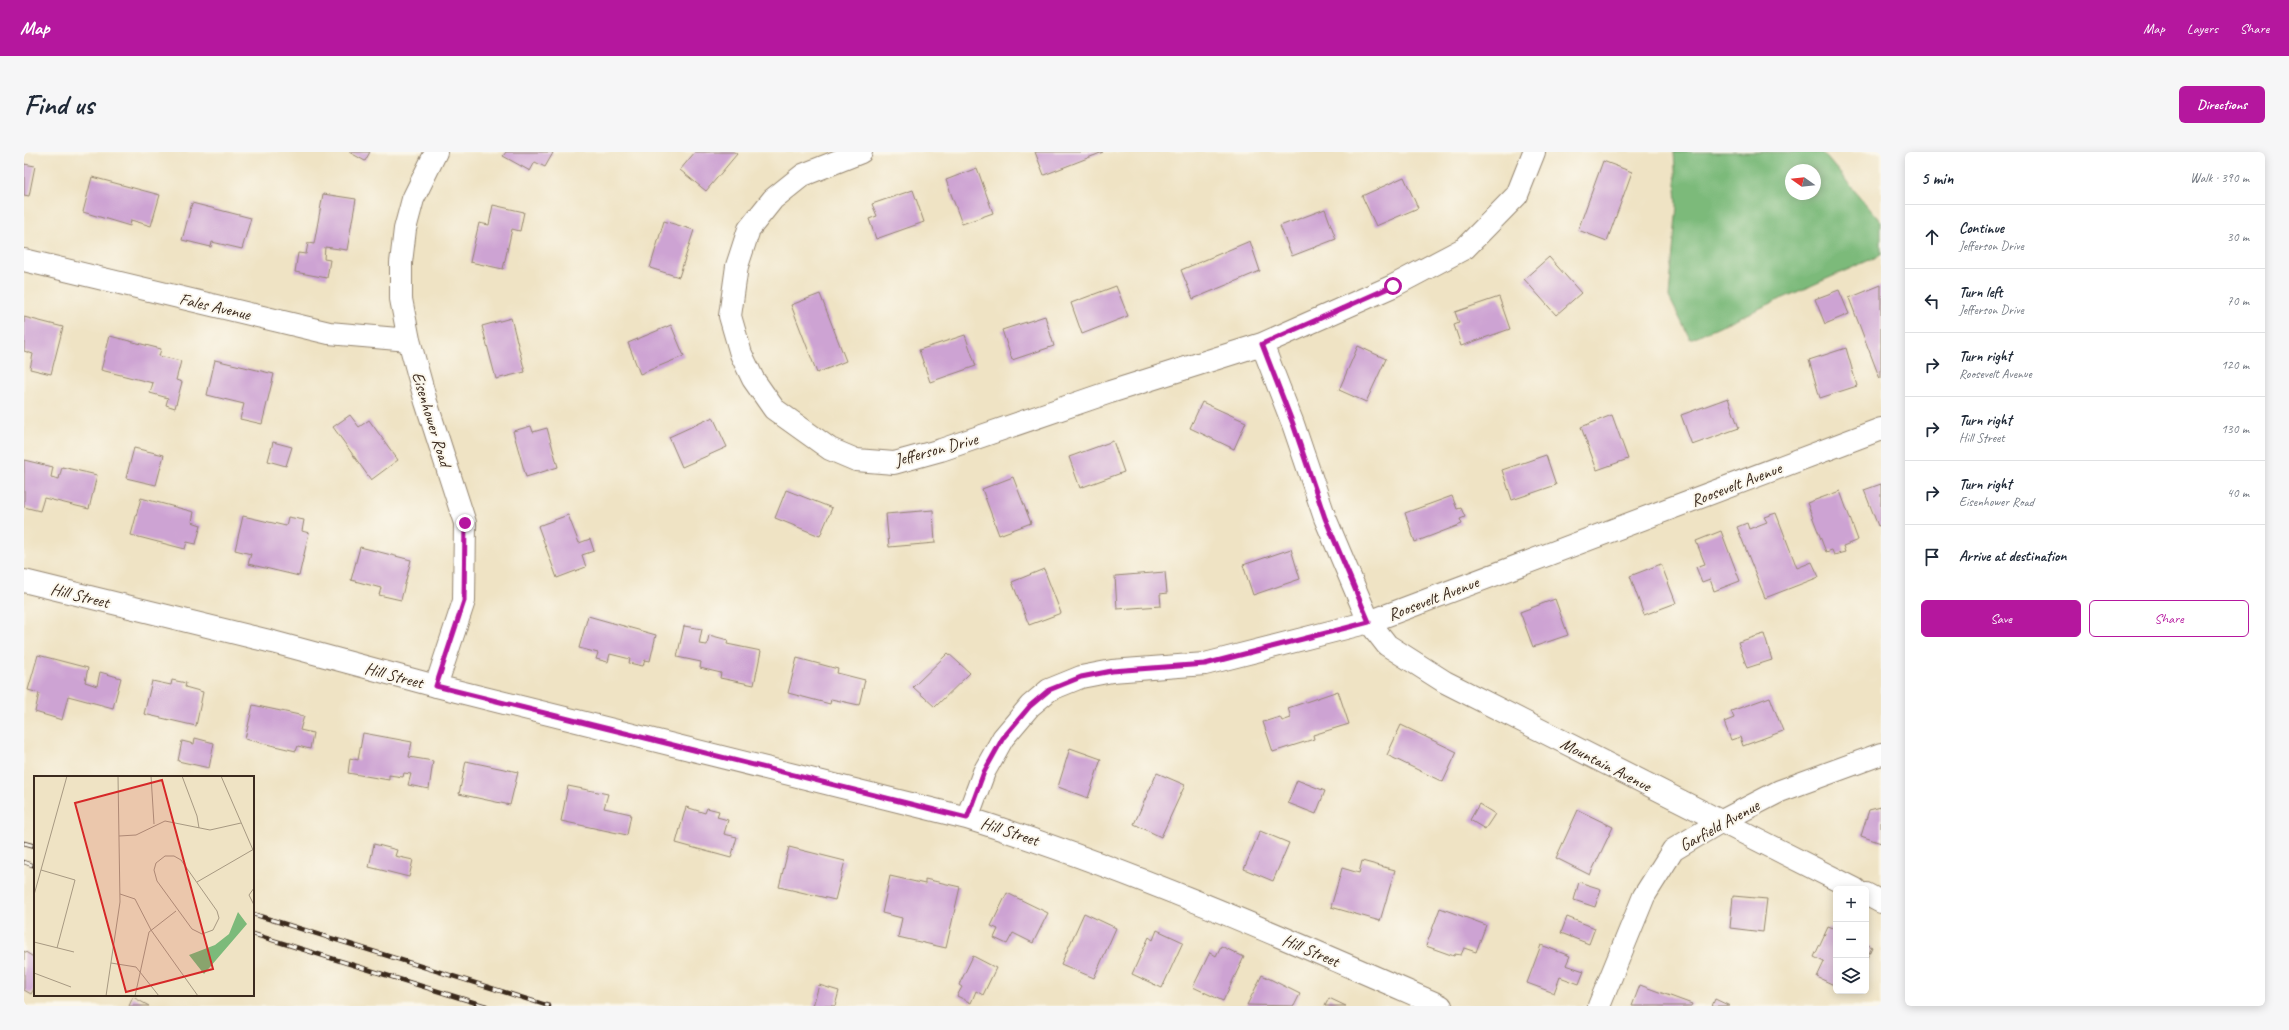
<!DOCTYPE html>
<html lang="en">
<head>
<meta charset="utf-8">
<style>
	body { margin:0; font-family:Caveat,sans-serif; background:#f6f6f7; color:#1f2937 }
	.controls { position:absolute; right:12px; bottom:12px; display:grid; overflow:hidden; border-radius:6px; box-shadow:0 2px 10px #0003 }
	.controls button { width:36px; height:36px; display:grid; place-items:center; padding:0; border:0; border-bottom:1px solid #e0e1e3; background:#fff; color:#1f2937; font:20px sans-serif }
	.compass { position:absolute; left:1761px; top:12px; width:36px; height:36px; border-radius:50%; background:#fff; box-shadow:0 2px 10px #0003; rotate:285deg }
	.stop { position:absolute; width:12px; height:12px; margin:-9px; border:3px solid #b5179e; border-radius:50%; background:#fff }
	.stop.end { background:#b5179e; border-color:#fff; box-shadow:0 1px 4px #0008 }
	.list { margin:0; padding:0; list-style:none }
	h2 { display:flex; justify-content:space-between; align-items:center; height:52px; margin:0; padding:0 16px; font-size:17px }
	h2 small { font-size:13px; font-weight:400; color:#747a83 }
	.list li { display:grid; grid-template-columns:26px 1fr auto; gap:12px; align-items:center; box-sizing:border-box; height:64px; padding:0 16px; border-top:1px solid #e0e1e3 }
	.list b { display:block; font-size:15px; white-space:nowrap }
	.list p { margin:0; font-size:13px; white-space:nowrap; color:#747a83 }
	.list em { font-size:13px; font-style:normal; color:#747a83 }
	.actions { display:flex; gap:8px; padding:12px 16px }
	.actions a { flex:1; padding:9px 0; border:1px solid #b5179e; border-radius:6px; text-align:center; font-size:14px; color:#b5179e }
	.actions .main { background:#b5179e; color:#fff }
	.icon { flex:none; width:22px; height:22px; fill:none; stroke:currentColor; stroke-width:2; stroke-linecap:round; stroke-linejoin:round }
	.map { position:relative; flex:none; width:1857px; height:854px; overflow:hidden; border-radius:6px }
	header { display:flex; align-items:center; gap:24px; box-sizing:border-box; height:56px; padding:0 20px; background:#b5179e; color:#fff }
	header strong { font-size:19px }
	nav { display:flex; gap:22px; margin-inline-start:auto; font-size:14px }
	.intro { display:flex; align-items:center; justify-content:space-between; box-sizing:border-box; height:96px; padding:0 24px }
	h1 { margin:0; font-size:28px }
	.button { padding:10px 18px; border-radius:6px; background:#b5179e; color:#fff; font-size:14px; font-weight:700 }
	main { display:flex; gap:24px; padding:0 24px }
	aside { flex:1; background:#fff; border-radius:6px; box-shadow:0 2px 10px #0003 }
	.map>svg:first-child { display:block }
	.forest { fill:#7cba7a; stroke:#5c724c; fill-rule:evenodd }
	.building { fill:#cda3d3 }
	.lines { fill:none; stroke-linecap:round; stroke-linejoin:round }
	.minor-casing { stroke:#958671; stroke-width:24 }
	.minor { stroke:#fff; stroke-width:22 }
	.rail-casing { stroke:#3b2a1e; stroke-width:4.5 }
	.rail { stroke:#fbf7ec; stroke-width:3; stroke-dasharray:9; stroke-linecap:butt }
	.route { stroke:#b5179e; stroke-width:5 }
	.labels { text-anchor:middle; stroke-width:4; stroke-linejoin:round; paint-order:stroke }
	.street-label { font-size:17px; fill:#3b2a1e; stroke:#fbf7ec }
	.inset-road { fill:none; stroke:#a79982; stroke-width:1 }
	.view { fill:#d62828; fill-opacity:0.15; stroke:#d62828; stroke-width:2 }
	.inset-edge { fill:none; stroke:#3b2a1e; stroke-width:2 }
</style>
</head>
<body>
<header>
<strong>Map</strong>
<nav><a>Map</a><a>Layers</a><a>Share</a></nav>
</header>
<div class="intro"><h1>Find us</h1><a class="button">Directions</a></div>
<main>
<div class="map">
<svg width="1857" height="854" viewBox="0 0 1857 854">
	<rect width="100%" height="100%" fill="#fbf7ec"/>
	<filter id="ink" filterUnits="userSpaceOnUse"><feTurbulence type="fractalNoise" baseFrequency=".025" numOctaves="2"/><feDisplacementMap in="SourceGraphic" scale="8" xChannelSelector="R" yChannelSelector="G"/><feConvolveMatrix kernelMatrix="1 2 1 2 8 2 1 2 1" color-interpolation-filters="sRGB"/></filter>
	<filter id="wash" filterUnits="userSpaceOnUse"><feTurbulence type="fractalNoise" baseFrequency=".012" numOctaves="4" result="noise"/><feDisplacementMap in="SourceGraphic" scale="16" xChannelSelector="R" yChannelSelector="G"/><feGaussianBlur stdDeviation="0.9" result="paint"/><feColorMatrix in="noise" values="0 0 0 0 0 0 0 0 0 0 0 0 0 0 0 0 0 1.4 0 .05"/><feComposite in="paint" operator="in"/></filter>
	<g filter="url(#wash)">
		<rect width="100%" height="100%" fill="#efe3c4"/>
		<path class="forest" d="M1650,0H1798L1857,70V103L1666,187L1645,145L1653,53ZM1767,18H1791V42H1767Z"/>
		<g id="blocks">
			<path class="building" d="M325,0H346L341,9Z
				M482,0H527L529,1L521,15L511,10L506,19L479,4Z
				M671,0H710L713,2L682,39L656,18Z
				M1011,0H1079L1020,23Z
				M1579,9L1608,20L1583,89L1554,78Z
				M0,12L11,14L5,44L0,43Z
				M953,16L969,61L938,72L922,28Z
				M68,25L136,43L127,74L107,68L106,74L59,60Z
				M1380,25L1394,56L1352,74L1338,44Z
				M889,38L900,70L852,87L845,67L853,64L848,52Z
				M299,42L332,47L323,98L301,95L300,107L306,108L303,126L271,120L274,101L282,102L284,91L290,92Z
				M168,51L227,66L218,97L188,90L187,95L158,88Z
				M469,53L500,60L496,79L488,77L479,117L446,110L455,71L465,73Z
				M1301,57L1312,87L1268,104L1256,74Z
				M640,69L670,78L655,125L626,116Z
				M1226,89L1236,119L1169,147L1157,118Z
				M1525,105L1557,141L1532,163L1500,127Z
				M1857,133V226L1856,227L1825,146Z
				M1092,134L1104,164L1058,182L1047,151Z
				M1815,138L1825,162L1801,172L1791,147Z
				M796,142L822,209L793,221L767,153Z
				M1475,145L1486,177L1437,194L1430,173L1435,171L1431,160Z
				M1021,164L1030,194L988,208L978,178Z
				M0,165L39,175L27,222L6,217L9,202L0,199Z
				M487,166L501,220L472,227L458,174Z
				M647,173L660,204L616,222L604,191Z
				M941,183L952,214L906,230L895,198Z
				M86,184L137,197L135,204L157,209L152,228L158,230L151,256L142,253L144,246L126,241L129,231L77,218Z
				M1334,194L1362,207L1342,250L1315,238Z
				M1822,196L1833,234L1796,246L1785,208Z
				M191,208L250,222L238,272L216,267L220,252L183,243Z
				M1704,246L1715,276L1668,293L1657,263Z
				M1178,250L1222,270L1210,297L1166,276Z
				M326,263L335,275L345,268L374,308L347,328L309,275Z
				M1588,263L1604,307L1573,318L1557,275Z
				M689,265L703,295L658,315L645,285Z
				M507,274L509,280L523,276L534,315L502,325L489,279Z
				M1089,289L1100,320L1056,336L1045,305Z
				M249,290L268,295L262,314L244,309Z
				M110,296L140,303L132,333L102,326Z
				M1522,303L1532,333L1488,348L1478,318Z
				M0,308L29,315L27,325L35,327L38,315L73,323L65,357L20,346L16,359L0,355Z
				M989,325L1007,371L975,383L958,337Z
				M1857,332V373L1854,374L1840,338Z
				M762,338L808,356L796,384L751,366Z
				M1816,339L1834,388L1819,394L1821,400L1810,403L1808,398L1802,400L1783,351Z
				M1428,344L1433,357L1437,356L1441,365L1436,367L1438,372L1391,390L1381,361Z
				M117,346L170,360L168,370L177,373L172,392L163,390L161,397L107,383Z
				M909,358L911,391L865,395L862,362Z
				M1752,361L1773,416L1788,410L1795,425L1741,446L1713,375L1723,371L1725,377L1743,370L1740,365Z
				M544,363L555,391L566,387L570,399L558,403L562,415L533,426L514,374Z
				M219,364L262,374L264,365L280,368L278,379L285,381L275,424L224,412L227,402L211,398Z
				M1697,379L1716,429L1690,439L1686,427L1678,430L1672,415L1681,412L1672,389Z
				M336,395L387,408L377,448L355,443L357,436L327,428Z
				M1267,397L1276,427L1229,443L1219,413Z
				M1637,412L1652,451L1620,463L1606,424Z
				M1020,417L1037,461L1005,473L988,430Z
				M1141,420L1143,441L1136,442L1137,454L1093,457L1091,424Z
				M1531,447L1544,483L1509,495L1496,460Z
				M564,464L632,483L626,509L621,508L619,514L605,511L606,507L586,502L584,510L572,507L574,501L555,496Z
				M660,474L678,477L675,492L683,493L685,483L704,488L703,492L737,499L730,533L696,526L697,521L676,516L677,510L653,505Z
				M1740,482L1748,508L1723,516L1714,490Z
				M924,501L946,521L911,555L889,535Z
				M14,503L64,516L61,530L73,534L76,520L97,526L89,556L44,544L38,568L11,560L15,541L4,538Z
				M773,506L814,517L813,521L841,528L835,553L807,547L806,552L764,541Z
				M148,528L162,531L161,535L179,540L172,574L120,562L128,529L147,533Z
				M1314,539L1325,572L1289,583L1290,587L1249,600L1239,570L1256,565L1258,569L1267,566L1264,556Z
				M1746,545L1759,579L1719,594L1716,585L1707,588L1700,570L1710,566L1707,559Z
				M229,553L280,564L276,578L289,581L286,597L274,594L272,599L221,587Z
				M1377,573L1433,600L1419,630L1363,603Z
				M339,581L388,590L385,605L409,609L405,637L384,633L387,622L380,621L379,625L365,623V628L324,621L326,606L334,608Z
				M171,586L190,591L185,616L154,609L158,589L170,592Z
				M1046,596L1077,607L1064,646L1034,635Z
				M442,609L494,620L486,653L435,642Z
				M1133,621L1161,633L1137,685L1110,672Z
				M1273,628L1301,639L1292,662L1264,651Z
				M544,634L584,642L580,656L607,662L603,683L537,669Z
				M1455,652L1471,662L1461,677L1446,668Z
				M662,655L681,661L683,656L695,659L693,665L704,668L700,682L713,685L707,706L652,691Z
				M1857,655V691L1837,684L1845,658Z
				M1554,658L1589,675L1566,723L1532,706Z
				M1236,679L1265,691L1249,729L1220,717Z
				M350,692L373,698L371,704L389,708L385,725L345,715Z
				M765,695L821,709L811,748L755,735Z
				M1338,709L1371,718L1356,769L1307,755L1318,716L1335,721Z
				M866,724L901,732V727L936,735L922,796L874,785L878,766L858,761Z
				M1555,730L1577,737L1571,755L1550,748Z
				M983,741L1024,761L1009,791L989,781L983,792L970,786L974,777L967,774Z
				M1709,744L1743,747L1739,780L1706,776Z
				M1416,756L1462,773L1452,800L1440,796L1437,803L1431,802L1430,804L1402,794Z
				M1060,761L1092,776L1070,826L1037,812Z
				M1543,765L1571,776L1565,792L1537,781Z
				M1804,775L1812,778V834L1793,825L1800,810L1790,805Z
				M1133,778L1159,790L1138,836L1108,822L1125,785L1129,788Z
				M1842,792L1848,795L1842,808Z
				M1517,793L1546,804L1542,813L1560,819L1555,832L1536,825L1530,841L1503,831Z
				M1197,794L1220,805L1199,849L1169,835L1186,800L1192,804Z
				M0,799L11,806V835L7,842L0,838Z
				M949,804L972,816L959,843L952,839L947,851L933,844L938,835L935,833Z
				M1238,823L1276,842L1270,854L1223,853Z
				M795,833L815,839L811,854H789Z
				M1616,833L1668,852L1667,854H1608Z
				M109,845L125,854H105Z
				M1305,846L1322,854H1301Z
				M1691,847L1706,854H1688Z"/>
		</g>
	</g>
	<g filter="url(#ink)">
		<use href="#blocks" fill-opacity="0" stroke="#958671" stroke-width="1"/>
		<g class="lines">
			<g class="minor-casing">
				<path id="minor" d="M412,0L389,47L381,77L377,111V147L385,188L402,250L441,371L440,449L412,534
					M837,0L779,23L749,47L725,77L713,114L706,164L717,202L729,227L750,257L806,297L832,308L870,311L917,298L1086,240L1238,192L1369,134L1441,96L1493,43L1510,0
					M0,108L305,181L385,188
					M1238,192L1269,272L1301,366L1345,470L1363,493L1421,530L1831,737
					M0,429L249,490L412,534L943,666C1105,717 1261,786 1417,854
					M943,666L960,620L979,586L1006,554L1025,538L1057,525L1088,519L1181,512L1345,470L1857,277
					M1842,742L1857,750
					M1575,854L1620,744L1649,698L1696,670L1756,639L1857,602"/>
			</g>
			<use href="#minor" class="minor"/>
			<g class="rail-casing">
				<path id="rail" d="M0,691L11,694
					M0,710L11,714
					M229,762L525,854
					M229,782L462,854"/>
			</g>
			<use href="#rail" class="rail"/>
		</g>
	</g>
	<g class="lines" filter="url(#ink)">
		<path class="route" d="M441,371L440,449L412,534L943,666L960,620L979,586L1006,554L1025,538L1057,525L1088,519L1181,512L1345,470L1301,366L1269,272L1238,192L1369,134"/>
	</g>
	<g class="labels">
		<g class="street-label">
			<text transform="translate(191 154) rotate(13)" y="6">Fales Avenue</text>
			<text transform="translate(408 267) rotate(73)" y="6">Eisenhower Road</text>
			<text transform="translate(912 297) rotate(-15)" y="6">Jefferson Drive</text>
			<text transform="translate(1712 332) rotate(-21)" y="6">Roosevelt Avenue</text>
			<text transform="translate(56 443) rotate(14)" y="6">Hill Street</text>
			<text transform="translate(1409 446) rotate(-21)" y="6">Roosevelt Avenue</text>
			<text transform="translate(370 523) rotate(15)" y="6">Hill Street</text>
			<text transform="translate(1582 612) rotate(27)" y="6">Mountain Avenue</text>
			<text transform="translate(1695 673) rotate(-29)" y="6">Garfield Avenue</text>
			<text transform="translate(986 679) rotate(18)" y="6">Hill Street</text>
			<text transform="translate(1287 798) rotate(23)" y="6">Hill Street</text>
		</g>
	</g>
	<g transform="translate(10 624)">
		<rect width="220" height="220" fill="#efe3c4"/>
		<path d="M204,136L213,148L170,198L155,179L181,169L195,158Z" fill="#7cba7a"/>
		<path class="inset-road" d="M117,0L120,48M148,0L163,40L165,52M187,0L219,74M85,60L102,59L131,45L176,54L207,47M131,80H140L147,84L183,135L185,142L179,154L168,158L158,153L123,105L120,94L122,87ZM7,94L41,104L23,172M163,106L220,73M220,112L215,119L220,129M86,118L101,123L117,154L164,220M0,119L33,0M0,166L40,176M77,187L102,191L125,220M0,197L37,211M72,220L86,126L84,0M101,220L115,156L142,135"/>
		<path class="view" d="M128,4L179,193L92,216L41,27Z"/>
		<rect width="220" height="220" class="inset-edge"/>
	</g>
</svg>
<div class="controls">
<button>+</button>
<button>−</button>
<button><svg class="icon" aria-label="layers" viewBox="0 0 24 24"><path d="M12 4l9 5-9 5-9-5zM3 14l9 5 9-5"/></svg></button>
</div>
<svg class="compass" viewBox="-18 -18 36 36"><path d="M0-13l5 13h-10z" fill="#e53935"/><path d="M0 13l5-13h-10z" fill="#747a83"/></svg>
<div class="stop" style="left:1369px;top:134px"></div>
<div class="stop end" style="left:441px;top:371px"></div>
</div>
<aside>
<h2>5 min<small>Walk · 390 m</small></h2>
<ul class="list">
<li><svg class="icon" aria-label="ahead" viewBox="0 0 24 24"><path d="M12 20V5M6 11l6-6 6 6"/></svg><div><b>Continue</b><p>Jefferson Drive</p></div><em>30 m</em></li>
<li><svg class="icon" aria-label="left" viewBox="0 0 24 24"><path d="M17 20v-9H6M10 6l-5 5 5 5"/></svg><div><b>Turn left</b><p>Jefferson Drive</p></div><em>70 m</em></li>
<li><svg class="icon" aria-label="right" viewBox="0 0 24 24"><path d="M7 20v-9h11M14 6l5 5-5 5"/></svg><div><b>Turn right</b><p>Roosevelt Avenue</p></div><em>120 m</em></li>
<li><svg class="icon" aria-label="right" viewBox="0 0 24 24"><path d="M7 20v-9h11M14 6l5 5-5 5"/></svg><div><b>Turn right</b><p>Hill Street</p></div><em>130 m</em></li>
<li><svg class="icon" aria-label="right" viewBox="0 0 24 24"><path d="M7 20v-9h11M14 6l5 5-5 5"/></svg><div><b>Turn right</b><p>Eisenhower Road</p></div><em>40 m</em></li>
<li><svg class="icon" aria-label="arrive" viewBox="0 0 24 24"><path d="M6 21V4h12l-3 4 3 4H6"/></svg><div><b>Arrive at destination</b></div></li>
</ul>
<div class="actions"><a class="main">Save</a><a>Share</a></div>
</aside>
</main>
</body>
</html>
